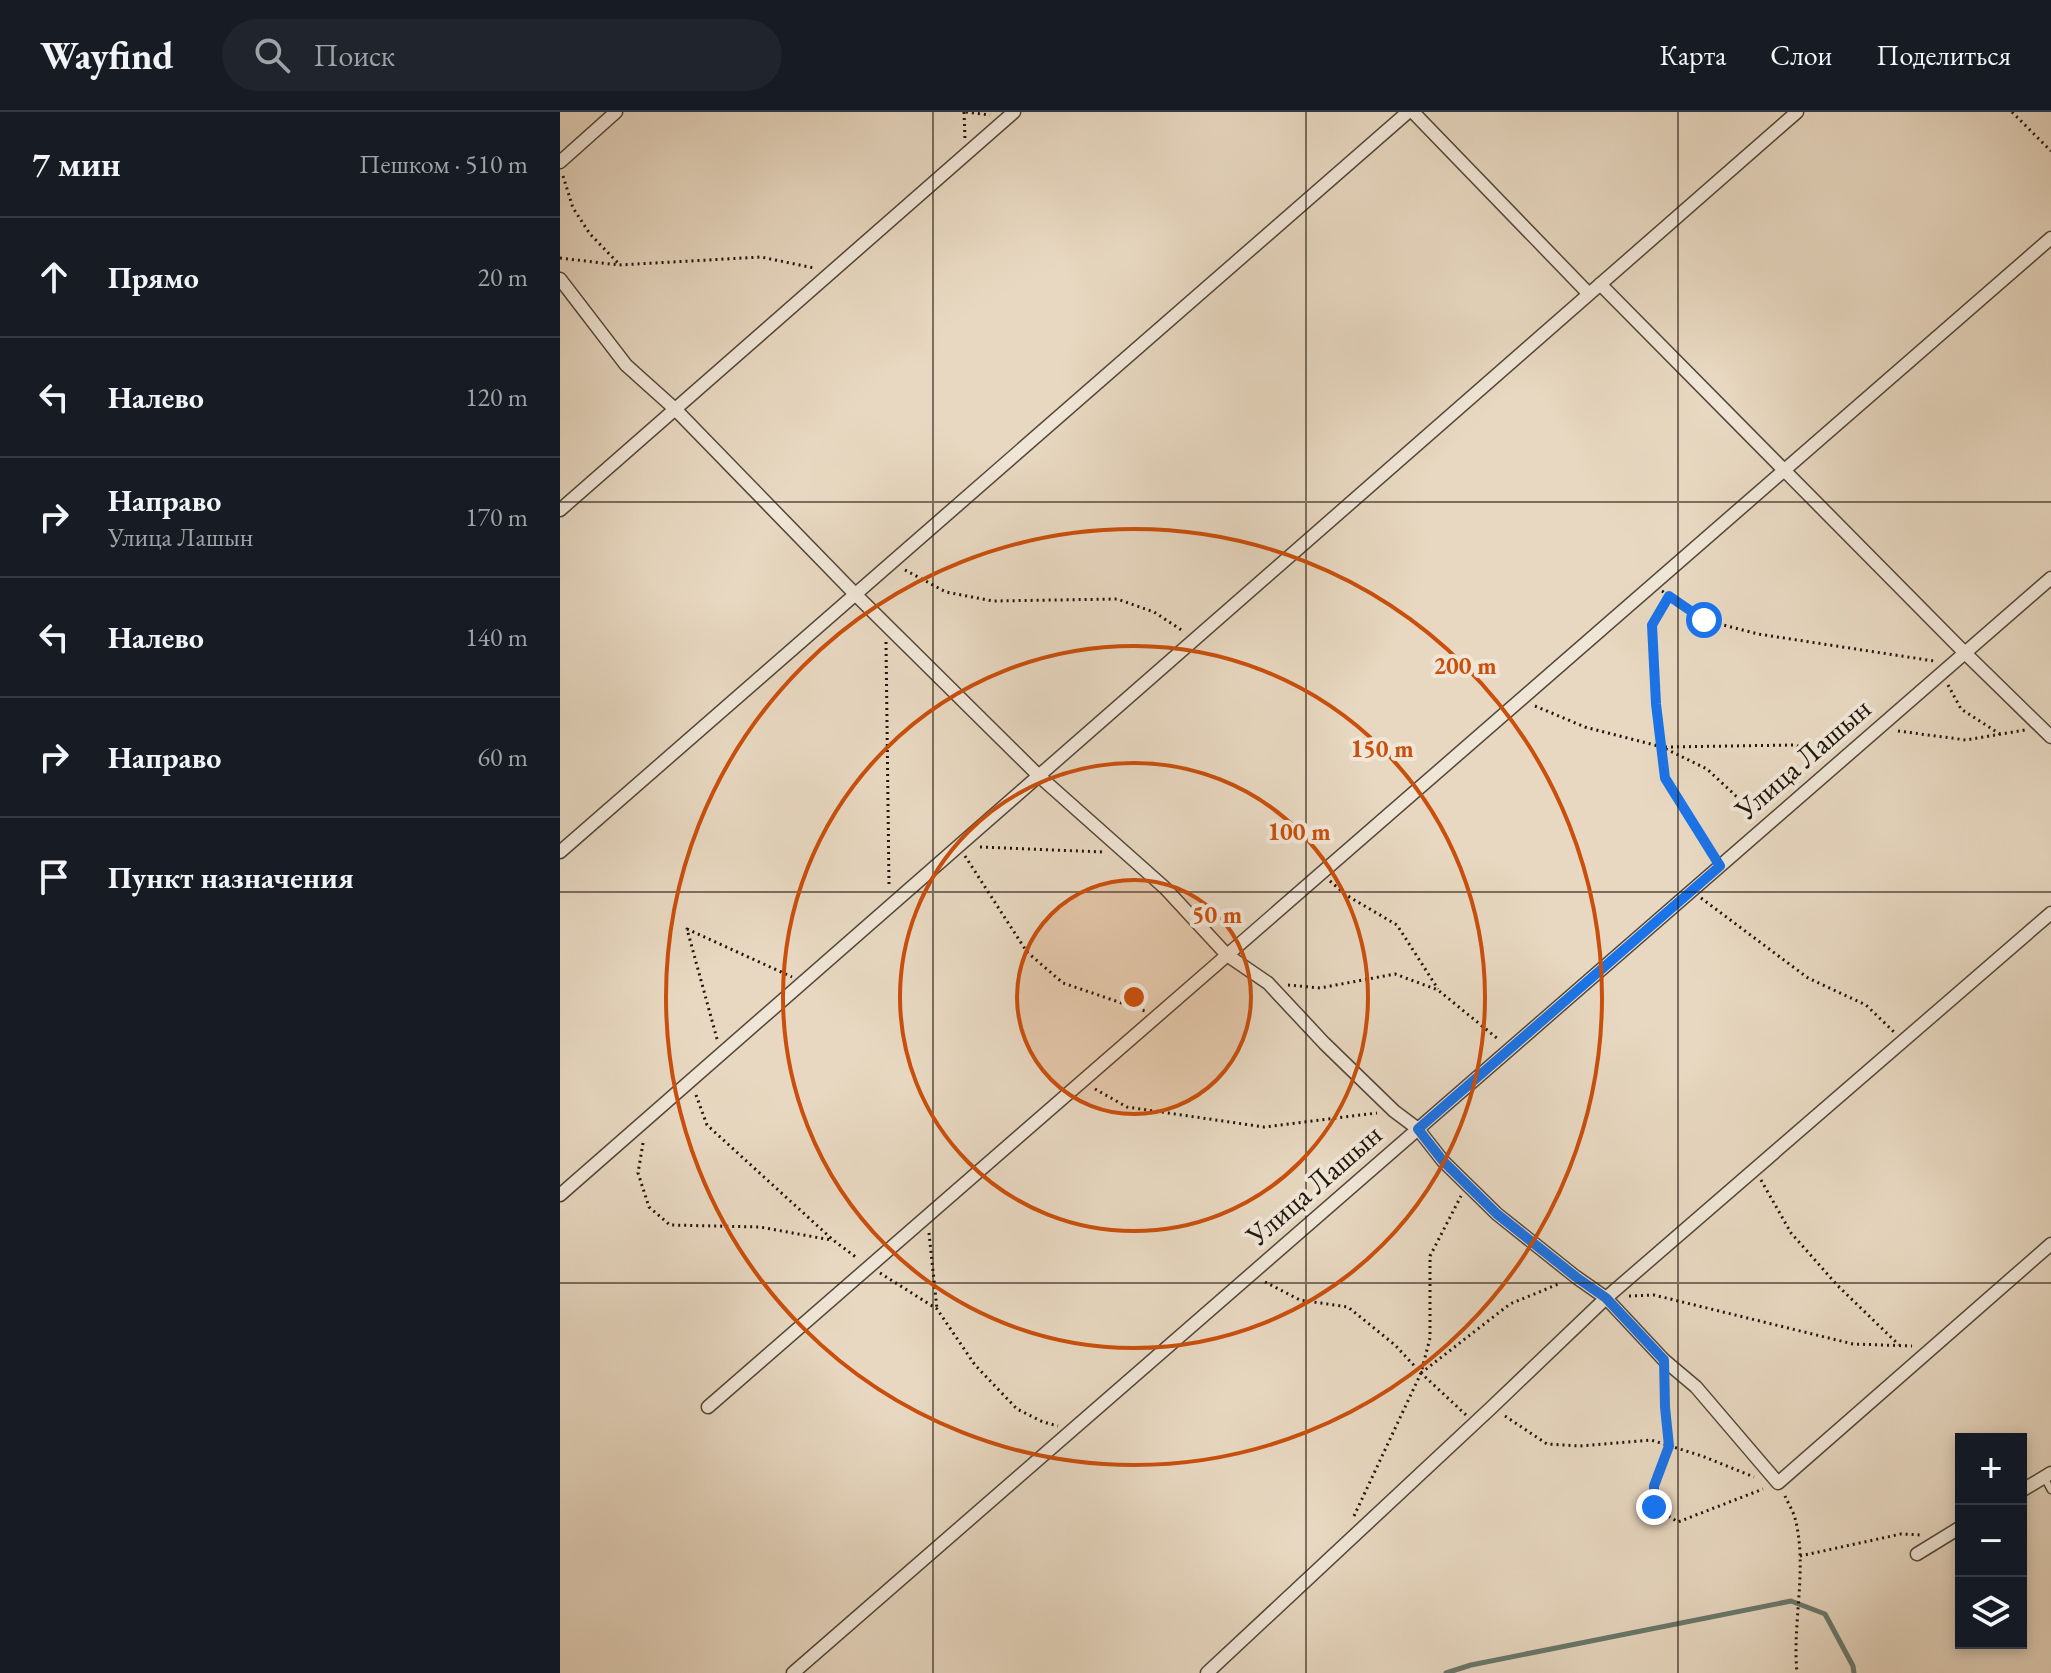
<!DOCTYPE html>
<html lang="ru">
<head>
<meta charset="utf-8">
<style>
	body { margin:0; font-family:"EB Garamond",serif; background:#20242c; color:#f1f3f6 }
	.controls { position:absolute; right:24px; bottom:24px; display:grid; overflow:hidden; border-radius:0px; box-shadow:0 4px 12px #0003 }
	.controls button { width:72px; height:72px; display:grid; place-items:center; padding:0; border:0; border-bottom:2px solid #363941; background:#171b24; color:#f1f3f6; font:40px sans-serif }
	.stop { position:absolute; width:24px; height:24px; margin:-18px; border:6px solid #1a73e8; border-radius:50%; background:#fff }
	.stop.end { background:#1a73e8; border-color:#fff; box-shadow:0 2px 8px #0008 }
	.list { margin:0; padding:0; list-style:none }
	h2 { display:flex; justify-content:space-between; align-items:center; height:104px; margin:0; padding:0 32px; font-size:34px }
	h2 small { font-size:26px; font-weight:400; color:#9ea1a6 }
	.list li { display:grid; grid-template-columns:52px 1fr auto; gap:24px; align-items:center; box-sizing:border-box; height:120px; padding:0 32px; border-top:2px solid #363941 }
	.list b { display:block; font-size:30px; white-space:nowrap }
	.list p { margin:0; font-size:26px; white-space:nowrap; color:#9ea1a6 }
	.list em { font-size:26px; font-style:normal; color:#9ea1a6 }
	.icon { flex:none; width:44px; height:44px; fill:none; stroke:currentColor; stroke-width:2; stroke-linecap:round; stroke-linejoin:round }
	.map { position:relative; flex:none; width:1491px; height:1561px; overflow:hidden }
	header { display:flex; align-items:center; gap:48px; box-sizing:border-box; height:112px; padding:0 40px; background:#171b24; border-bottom:2px solid #363941 }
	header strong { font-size:38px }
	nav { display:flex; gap:44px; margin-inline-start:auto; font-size:28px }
	.search { width:560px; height:72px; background:#20242c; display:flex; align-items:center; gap:20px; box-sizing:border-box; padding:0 28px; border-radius:44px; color:#9ea1a6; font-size:30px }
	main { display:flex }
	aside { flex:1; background:#171b24 }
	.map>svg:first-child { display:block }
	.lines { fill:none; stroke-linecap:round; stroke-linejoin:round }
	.stream { stroke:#68796c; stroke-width:5 }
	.service-casing { stroke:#524638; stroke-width:9 }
	.minor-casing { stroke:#524638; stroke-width:15 }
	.path { stroke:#20150b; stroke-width:3; stroke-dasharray:2 4; stroke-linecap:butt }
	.service { stroke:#f0e6d7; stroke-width:6 }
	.minor { stroke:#f0e6d7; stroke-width:12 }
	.route { stroke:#1a73e8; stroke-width:10 }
	.grid { fill:none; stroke:#20150b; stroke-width:2; stroke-opacity:0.55 }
	.ring { fill:none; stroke:#ca4f0c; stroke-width:4 }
	.labels { text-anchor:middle; stroke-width:8; stroke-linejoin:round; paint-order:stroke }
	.street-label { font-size:30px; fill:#20150b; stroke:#f0e6d7 }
	.centre { fill:#ca4f0c; stroke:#f0e6d7; stroke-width:4 }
	.ring-label { font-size:24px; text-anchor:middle; font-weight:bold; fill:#ca4f0c; stroke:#f0e6d7; stroke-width:8; stroke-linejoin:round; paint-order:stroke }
</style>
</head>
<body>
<header>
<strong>Wayfind</strong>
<div class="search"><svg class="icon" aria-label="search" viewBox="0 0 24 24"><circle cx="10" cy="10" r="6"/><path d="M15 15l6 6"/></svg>Поиск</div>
<nav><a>Карта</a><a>Слои</a><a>Поделиться</a></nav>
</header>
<main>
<aside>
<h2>7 мин<small>Пешком · 510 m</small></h2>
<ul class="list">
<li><svg class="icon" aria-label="ahead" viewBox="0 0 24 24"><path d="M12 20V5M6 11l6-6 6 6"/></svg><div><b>Прямо</b></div><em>20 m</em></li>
<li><svg class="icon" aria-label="left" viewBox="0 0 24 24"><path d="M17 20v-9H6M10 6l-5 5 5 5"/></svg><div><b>Налево</b></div><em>120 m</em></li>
<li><svg class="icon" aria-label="right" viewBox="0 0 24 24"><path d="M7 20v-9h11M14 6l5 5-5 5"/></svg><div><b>Направо</b><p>Улица Лашын</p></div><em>170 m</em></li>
<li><svg class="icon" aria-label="left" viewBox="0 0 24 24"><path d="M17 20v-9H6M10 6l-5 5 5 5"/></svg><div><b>Налево</b></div><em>140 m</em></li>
<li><svg class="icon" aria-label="right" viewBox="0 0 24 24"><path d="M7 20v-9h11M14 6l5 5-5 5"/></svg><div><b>Направо</b></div><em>60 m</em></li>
<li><svg class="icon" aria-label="arrive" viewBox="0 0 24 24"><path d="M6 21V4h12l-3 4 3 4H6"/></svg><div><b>Пункт назначения</b></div></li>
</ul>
</aside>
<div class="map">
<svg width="1491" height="1561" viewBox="0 0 1491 1561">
	<rect width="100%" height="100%" fill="#e8d8c1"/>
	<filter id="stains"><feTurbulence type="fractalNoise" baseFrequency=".0025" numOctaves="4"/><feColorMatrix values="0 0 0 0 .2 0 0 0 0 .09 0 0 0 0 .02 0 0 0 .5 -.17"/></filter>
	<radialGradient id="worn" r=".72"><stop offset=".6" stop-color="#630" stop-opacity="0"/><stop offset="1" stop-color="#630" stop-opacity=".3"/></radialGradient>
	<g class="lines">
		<path class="stream" d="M886,1561L911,1553L1231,1489L1265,1502L1293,1554L1294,1561"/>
		<g class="service-casing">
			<path id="service" d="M1484,1365L1491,1378"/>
		</g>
		<g class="minor-casing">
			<path id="minor" d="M853,0L1029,182
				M0,50L56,0
				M0,167L66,253L115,297L295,482L479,664L605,776L667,843L708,871L764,931L834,999L858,1017L883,1049L937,1102L1016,1165L1046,1186L1104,1248L1136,1275L1218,1371L1491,1132
				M1040,172L1405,541L1491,625
				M0,398L454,0
				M0,740L848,0
				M0,1083L1237,0
				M148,1295L1491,126
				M1461,1379L1491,1361
				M1357,1442L1401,1415
				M233,1561L1491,466
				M647,1561L932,1295L1046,1186L1491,801"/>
		</g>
		<path class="path" d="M404,0L405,27
			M406,0L430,3
			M1452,0L1491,39
			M3,64L13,96L30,122L58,151
			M0,146L59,153L201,145L254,156
			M345,458L386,480L433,489L557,487L594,500L623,519
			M1102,479L1144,508L1198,522L1374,549
			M1109,484L1092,513L1096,592L1105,666L1152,742
			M326,530L329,774
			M1388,573L1401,597L1440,622
			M975,594L1025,615L1102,635L1147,657L1176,684L1205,699
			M1338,619L1406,628L1465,618
			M1105,635L1235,633L1264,644
			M420,735L544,740
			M405,744L467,840L503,871L585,899
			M770,769L786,783L837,813L878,877
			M1141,786L1248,866L1306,893L1334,920
			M728,873L760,876L835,862L878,878L938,927
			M157,927L127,817L232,865
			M535,977L567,995L704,1015L817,1001
			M136,983L147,1013L273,1128L297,1146
			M83,1031L78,1061L89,1095L110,1113L200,1115L271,1128
			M1201,1068L1231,1121L1277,1173L1339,1233
			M369,1121L377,1197
			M320,1161L377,1197L415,1253L457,1297L483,1310L498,1314
			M705,1170L740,1188L788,1195L835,1233L861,1261L906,1303
			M1069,1184L1094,1183L1293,1232L1352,1234
			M861,1261L950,1192L1001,1171
			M1104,1265L1109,1334L1094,1374V1395L1118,1410L1203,1377
			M945,1304L987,1332L1020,1334L1091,1328L1142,1344L1194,1365
			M1225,1384C1228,1391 1233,1399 1235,1406C1248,1456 1232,1510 1237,1561
			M794,1404L861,1261L870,1226V1144L901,1084
			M1240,1444L1341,1422L1362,1423"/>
		<use href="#service" class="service"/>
		<use href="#minor" class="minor"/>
	</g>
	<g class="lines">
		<path class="route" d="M1094,1395V1374L1109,1334L1105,1295L1104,1248L1046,1186L1016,1165L937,1102L883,1049L858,1017L1160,754L1105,666L1096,592L1092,513L1109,484L1144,508"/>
	</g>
	<path class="grid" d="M373,0V1561M746,0V1561M1118,0V1561M0,390H1491M0,780H1491M0,1171H1491"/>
	<circle cx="574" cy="885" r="117" fill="#ca4f0c" fill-opacity=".12"/>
	<g class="ring">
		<circle cx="574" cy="885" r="117"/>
		<circle cx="574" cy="885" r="234"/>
		<circle cx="574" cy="885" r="351"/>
		<circle cx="574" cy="885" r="468"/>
	</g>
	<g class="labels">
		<g class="street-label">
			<text transform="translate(1243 647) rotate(-41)" y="10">Улица Лашын</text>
			<text transform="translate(754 1073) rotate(-41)" y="10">Улица Лашын</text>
		</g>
	</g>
	<circle cx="574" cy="885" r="12" class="centre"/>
	<g class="ring-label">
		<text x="905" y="562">200 m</text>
		<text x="822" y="645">150 m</text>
		<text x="739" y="728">100 m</text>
		<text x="657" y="811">50 m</text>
	</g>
	<rect width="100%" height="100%" filter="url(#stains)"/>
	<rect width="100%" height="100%" fill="url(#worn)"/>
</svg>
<div class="controls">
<button>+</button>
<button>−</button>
<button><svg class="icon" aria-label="layers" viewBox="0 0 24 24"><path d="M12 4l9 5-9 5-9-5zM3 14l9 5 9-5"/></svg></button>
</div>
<div class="stop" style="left:1144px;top:508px"></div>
<div class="stop end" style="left:1094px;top:1395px"></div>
</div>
</main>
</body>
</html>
